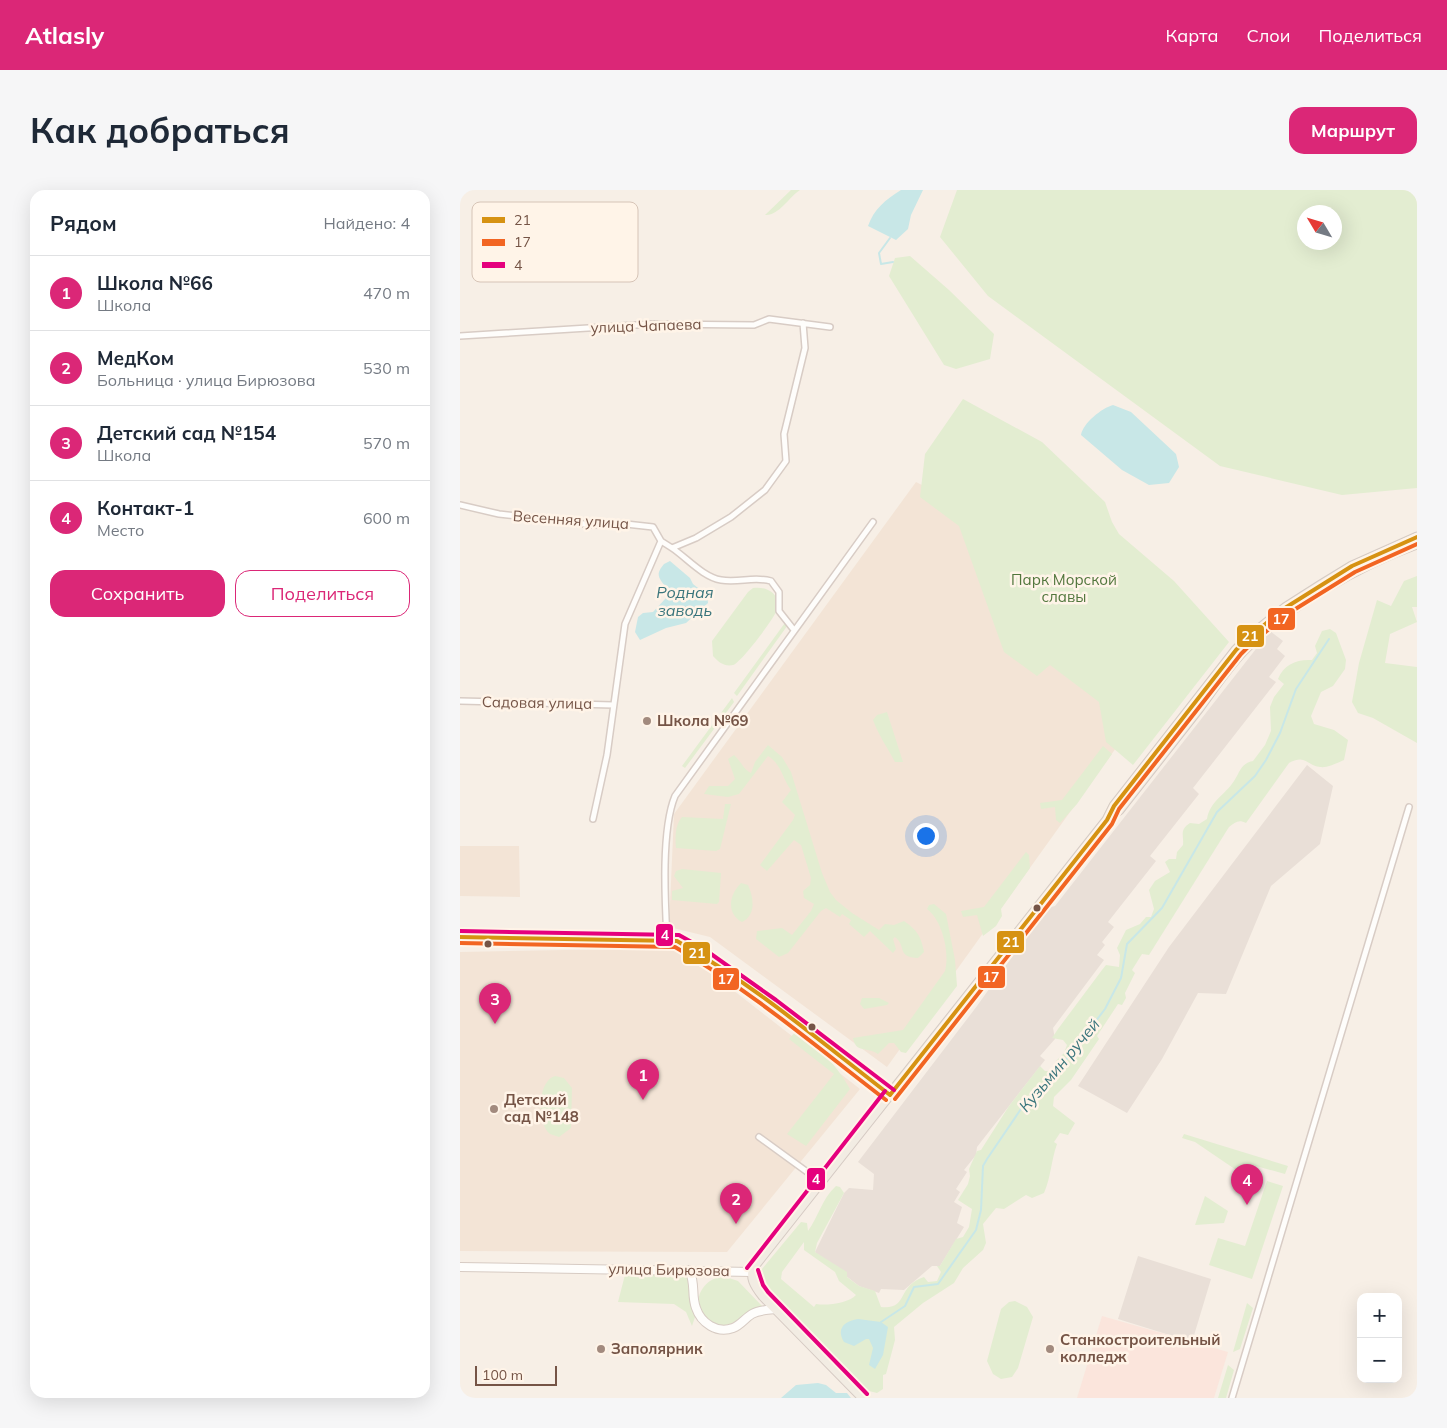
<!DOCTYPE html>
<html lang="ru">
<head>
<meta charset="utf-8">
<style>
	body { margin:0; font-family:Mulish,sans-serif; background:#f6f6f7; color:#1f2937 }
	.controls { position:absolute; right:15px; bottom:15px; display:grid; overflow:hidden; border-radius:10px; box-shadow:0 5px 20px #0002 }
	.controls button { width:45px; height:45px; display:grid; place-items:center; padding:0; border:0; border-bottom:1px solid #e0e1e3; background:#fff; color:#1f2937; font:25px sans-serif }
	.compass { position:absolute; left:837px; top:15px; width:45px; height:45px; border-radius:50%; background:#fff; box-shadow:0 5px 20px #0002; rotate:308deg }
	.scale { position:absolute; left:15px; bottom:12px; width:82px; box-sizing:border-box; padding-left:5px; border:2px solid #755446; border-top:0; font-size:14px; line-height:18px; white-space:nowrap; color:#755446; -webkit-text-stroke:4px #fff4e8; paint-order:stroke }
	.you { position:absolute; left:465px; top:645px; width:18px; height:18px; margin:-12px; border:4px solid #fff; border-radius:50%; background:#1a73e8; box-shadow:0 0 0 8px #1a73e833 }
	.badge { display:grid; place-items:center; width:32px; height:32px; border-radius:50%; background:#db2777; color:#fff; font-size:16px; font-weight:700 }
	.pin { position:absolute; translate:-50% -41px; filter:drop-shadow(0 1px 2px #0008) }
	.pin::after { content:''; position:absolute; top:26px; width:18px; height:15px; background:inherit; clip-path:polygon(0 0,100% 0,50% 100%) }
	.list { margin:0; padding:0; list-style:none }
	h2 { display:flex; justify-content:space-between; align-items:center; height:65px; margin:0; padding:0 20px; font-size:21px }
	h2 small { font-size:16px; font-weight:400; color:#747a83 }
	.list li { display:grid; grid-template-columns:32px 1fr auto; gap:15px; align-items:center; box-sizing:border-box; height:75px; padding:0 20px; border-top:1px solid #e0e1e3 }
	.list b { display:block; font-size:19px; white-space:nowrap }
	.list p { margin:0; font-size:16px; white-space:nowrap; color:#747a83 }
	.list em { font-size:16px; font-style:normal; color:#747a83 }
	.actions { display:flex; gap:10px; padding:15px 20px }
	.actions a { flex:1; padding:11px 0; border:1px solid #db2777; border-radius:15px; text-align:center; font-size:18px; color:#db2777 }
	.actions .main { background:#db2777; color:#fff }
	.map { position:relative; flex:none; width:957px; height:1208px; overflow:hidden; border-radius:15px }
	header { display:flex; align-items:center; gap:30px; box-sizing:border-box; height:70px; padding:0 25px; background:#db2777; color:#fff }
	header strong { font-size:24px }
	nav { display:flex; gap:28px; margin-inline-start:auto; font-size:18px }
	.intro { display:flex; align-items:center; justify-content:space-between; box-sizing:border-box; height:120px; padding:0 30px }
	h1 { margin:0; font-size:35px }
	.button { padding:12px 22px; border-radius:15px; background:#db2777; color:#fff; font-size:18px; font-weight:700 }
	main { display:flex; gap:30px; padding:0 30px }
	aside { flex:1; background:#fff; border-radius:15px; box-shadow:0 5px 20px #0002 }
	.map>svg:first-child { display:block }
	.residential { fill:#f3e4d6 }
	.commercial { fill:#fbe5dc }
	.industrial { fill:#e9dfd7 }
	.green { fill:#e3edd1; fill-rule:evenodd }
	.water { fill:#c8e7e7 }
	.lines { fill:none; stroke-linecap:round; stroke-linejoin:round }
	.stream { stroke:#c8e7e7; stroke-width:2 }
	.street-casing { stroke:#d8ccc5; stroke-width:8 }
	.secondary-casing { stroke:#d7cbc3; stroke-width:10 }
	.primary-casing { stroke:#d5cac3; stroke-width:11 }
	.street { stroke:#fefdfb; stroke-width:5 }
	.secondary { stroke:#fefdfb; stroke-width:8 }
	.primary { stroke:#f2ece3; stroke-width:9 }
	.bus-1-casing { stroke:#fff4e8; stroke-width:8 }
	.bus-2-casing { stroke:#fff4e8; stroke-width:8 }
	.bus-3-casing { stroke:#fff4e8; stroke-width:8 }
	.bus-1 { stroke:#d69212; stroke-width:4 }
	.bus-2 { stroke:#f26522; stroke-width:4 }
	.bus-3 { stroke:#e5007d; stroke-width:4 }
	.poi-dot { fill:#a28a7e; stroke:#fff4e8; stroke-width:2 }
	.bus-dot { fill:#755446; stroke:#fff4e8; stroke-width:2 }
	.labels { text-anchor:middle; stroke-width:5; stroke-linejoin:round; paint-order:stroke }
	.street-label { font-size:15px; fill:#755446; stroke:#fff4e8 }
	.park-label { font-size:15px; fill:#51763c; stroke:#fff4e8 }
	.poi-label { font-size:15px; font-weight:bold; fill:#755446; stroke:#fff4e8; text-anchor:start }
	.water-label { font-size:16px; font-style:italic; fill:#3a757c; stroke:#fff4e8 }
	.key { fill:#fff4e8; stroke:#d6c4b7; stroke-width:1 }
	.key-label { font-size:14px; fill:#755446 }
	.line-badge { stroke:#fff4e8; stroke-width:2 }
	.badge-label { font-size:14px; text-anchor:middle; font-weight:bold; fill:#fff }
</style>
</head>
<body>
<header>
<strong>Atlasly</strong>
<nav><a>Карта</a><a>Слои</a><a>Поделиться</a></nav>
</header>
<div class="intro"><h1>Как добраться</h1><a class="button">Маршрут</a></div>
<main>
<aside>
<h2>Рядом<small>Найдено: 4</small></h2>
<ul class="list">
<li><span class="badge">1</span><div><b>Школа №66</b><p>Школа</p></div><em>470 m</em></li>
<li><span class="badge">2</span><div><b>МедКом</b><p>Больница · улица Бирюзова</p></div><em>530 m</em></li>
<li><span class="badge">3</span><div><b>Детский сад №154</b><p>Школа</p></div><em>570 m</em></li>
<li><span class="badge">4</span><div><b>Контакт-1</b><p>Место</p></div><em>600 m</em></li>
</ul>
<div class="actions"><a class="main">Сохранить</a><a>Поделиться</a></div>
</aside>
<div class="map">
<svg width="957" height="1208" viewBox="0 0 957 1208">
	<rect width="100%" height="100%" fill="#f7efe6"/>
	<path class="residential" d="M456,292L501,315L642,496L666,544L427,877L250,747L209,737L214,624Z
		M0,656H59L60,707L0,706Z
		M219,758L400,899L267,1062L0,1061V762Z"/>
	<path class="commercial" d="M642,1126L768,1162L754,1208H617Z"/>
	<path class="industrial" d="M810,441L823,451L817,459L825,466L809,487L816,492L733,598L739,604L690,666L696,671L648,732L654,737L642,752L645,755L637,765L644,770L593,838L595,849L580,866L585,870L517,957L516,965L504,980L507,982L496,999L500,1002L494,1012L502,1017L497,1033L504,1037L480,1076H472L444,1100L421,1099L419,1103L399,1096L355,1062L384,1003L389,998L413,1000L414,984L398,972L517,816L587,718L595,716Z
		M847,575L873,596L860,654L811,696L766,804L738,803L702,869L667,923L618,896L709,757Z
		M678,1066L751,1089L732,1152L658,1129Z"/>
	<path class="green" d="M331,0H340C329,7 319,26 305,25Z
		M497,0H957V298L882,305L760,276L528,106L480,47ZM844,22H874V52H844Z
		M450,66L489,100L534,144L530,169L496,179L484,175L429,86L435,68Z
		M503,209L582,252L645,312L652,332L659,344L714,391L769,452L673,575L646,552L639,512L590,475L577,486L544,462L499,336L460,307L465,264Z
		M957,386V417H952L957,432L930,444L925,473L957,477V553L913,528L898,523L892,512L899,473L917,410L931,416L944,391Z
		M293,398C307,396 321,404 317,420C315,427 281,473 273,475C265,477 258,472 253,466L252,451L288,402Z
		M327,430L330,432L277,506L274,503Z
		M870,439L876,443L886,470L885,479L873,496L861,502L851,526L854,534L874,540L888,550L884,570C877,573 868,578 860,577C846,575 846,564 829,573L786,633C779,629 775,632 769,637L689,765L682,764L672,780L675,783L665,803L666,808L662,815L658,814L637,846L639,849L611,890L594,907L593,916L615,933L608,945L600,943L594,952L597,954C591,971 591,987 584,1003L572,1008L566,1005L544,1019L536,1018L523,1034L526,1053L523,1060L503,1078L494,1093L463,1113L434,1137L435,1150L426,1184L423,1185V1199L417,1203L405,1200L307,1099L301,1085L302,1079L341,1032L347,1033L348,1041C359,1026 361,1010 376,996L380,997L384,1003L357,1053L355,1062L387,1082V1087L399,1096L415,1101L421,1117C449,1120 436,1096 464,1087L468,1092L477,1091L481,1082L477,1076H480L496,1049L503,1047L509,1037L512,1019L498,1010L508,994L510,986L509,979L517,961L521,960L549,916L580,876L585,881H596V871L604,863L607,855L603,850L592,848L598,839L642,780L646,775L659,777L660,765L657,758L666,740L680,734L686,727H691L694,719L689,700L695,691L710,682L705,672L709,669H716L717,662L723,655C724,645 719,640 730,633L739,634L747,629C750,611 765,605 774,591C780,582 781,573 793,571L805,555L811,541L810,517L814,507L824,494L818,489C824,474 837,469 852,470L857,463L855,456L862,441ZM344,1052V1060L375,1082L379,1091L396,1105C389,1113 367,1116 356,1114L354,1117L321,1089L322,1082Z
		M272,508L274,512L225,578L222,576Z
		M427,522L443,572H435C427,557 419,546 413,530L417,525Z
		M308,555L322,567L331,582L362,683L370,702L376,710L392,723L419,740L425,734L434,735L444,731C457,740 461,746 464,762L458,768C436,767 447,756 435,747L433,749L436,759L433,763L410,741L404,747L389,734L391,730L382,724L380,727L366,718L361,721L328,763L319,767L296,749L297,741L322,738L332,745L351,721L354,714L344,708L343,701L350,695L351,688L341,655L334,650L307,681L300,675L333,630L335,625L322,612L331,600C322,588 322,575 308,566L279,604L268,607L244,604L249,596H268L275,589L268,569L274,565C281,571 283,579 291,583L295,572Z
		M643,556L652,564L617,614L600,633L596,630L595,617L581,619L580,613L602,610Z
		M265,614H271L260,659L256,661L216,658C215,648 215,635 222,627L263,629Z
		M566,662L569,665L570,678L541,719L542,726L536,736L523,746L517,725L503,727L501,721L524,717Z
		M222,679L261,683L259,712L257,714L212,710V701L223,698L214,686L216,681Z
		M281,693L288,695C294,708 296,725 282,732C266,723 269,705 281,693Z
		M474,714L486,724L495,770L497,796L446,863L441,862L434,853H429L418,864C407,856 396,864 393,848L443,840L485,781C490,762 482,730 467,719L469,715Z
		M402,808H419L429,813L427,815L404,819L400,814Z
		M337,840C359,858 376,874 390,899L346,956L327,944L374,884L329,849Z
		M95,886L104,888L112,898L111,938L99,947L90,944C77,934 77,891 95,886Z
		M724,944L828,976L825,984L789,974L785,986L735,952L722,948Z
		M807,991L823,996L792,1089L749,1075L758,1048L785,1056Z
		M745,1006L768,1021L764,1033L735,1035Z
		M167,1077H223L228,1081L230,1093L229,1104L236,1124L232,1136L226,1122L214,1114L158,1112Z
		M263,1086L278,1091L302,1116C286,1119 277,1137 260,1135C229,1132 232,1091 263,1086Z
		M555,1111L567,1117L573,1127L558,1178L552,1187L541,1189L533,1184L527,1171L541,1119L549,1112Z
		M787,1113L793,1118L780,1159L773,1162Z
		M768,1175L774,1180L766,1208H758Z"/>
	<path class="water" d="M441,0H463L451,25L448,39L436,50L408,36C414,19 425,10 441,0Z
		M653,215L671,222L716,264L719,277L709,293L689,295L662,280L621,245C623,233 642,218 653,215Z
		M210,371L230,388L233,394L247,405L248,413L226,433L206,438L180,450L175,442L178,427L183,423L193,422L206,408L207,399C200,388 194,386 204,374Z
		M398,1129L421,1132L428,1137L423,1165L415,1179L409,1175L413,1158L409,1149H406L394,1156L384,1152C376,1139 384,1131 398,1129Z
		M358,1193L366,1195L376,1203H387L391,1208H321L336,1195Z"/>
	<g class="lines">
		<path class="stream" d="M430,48L419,63L421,74L433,72
			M421,1132L445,1116L454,1097L478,1094L516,1040L521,1020L523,976L527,969L563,916L589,892L645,819L661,788L667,754L702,718L757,622L795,586L806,570L820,543L836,499L869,449"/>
		<g class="street-casing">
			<path id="street" d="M0,146L192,134L294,135L309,129L370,137
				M0,315L39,324L133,335L157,333L193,337L201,351L165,434L147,565L133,629
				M201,351L212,358L236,348L271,327L305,300L326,271L324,244L345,158L343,133
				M212,358C227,368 243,387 261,390C279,393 294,386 311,391L319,402V421L334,440
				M0,511L153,515
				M207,749C205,711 201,640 215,606L413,332
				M299,947L361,992
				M772,1208L949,617"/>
		</g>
		<g class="secondary-casing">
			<path id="secondary" d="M0,747L217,751L240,764L312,815L430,905
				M0,1077L292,1082
				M229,1080C236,1093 231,1105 236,1118C241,1133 257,1144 273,1138C281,1135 285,1128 292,1124C299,1120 307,1120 315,1119"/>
		</g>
		<g class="primary-casing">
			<path id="primary" d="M649,628L659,620C686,586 712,552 739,518C753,499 767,478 783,461C824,418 901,374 957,354
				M403,1208L303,1106C295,1096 289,1087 295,1075L647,630L654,616L776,460L788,448L825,418L861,395L892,376L957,347"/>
		</g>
		<use href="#street" class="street"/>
		<use href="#secondary" class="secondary"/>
		<use href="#primary" class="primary"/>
		<g class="bus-1-casing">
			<path id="bus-1" d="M0,747L217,751C293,794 361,852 430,905
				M430,905L647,630L654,616L776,460L788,448L825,418L892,376L957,347"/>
		</g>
		<g class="bus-2-casing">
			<path id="bus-2" d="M0,753L215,757C290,800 358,858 426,910
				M435,909L652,634L659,619L781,464L792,453L829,423L895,382L957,354"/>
		</g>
		<g class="bus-3-casing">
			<path id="bus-3" d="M0,741L219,745L244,759L316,810L434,900
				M287,1078L425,901
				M298,1080L303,1095L308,1102L407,1204"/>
		</g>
		<use href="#bus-1" class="bus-1"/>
		<use href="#bus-2" class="bus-2"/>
		<use href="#bus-3" class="bus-3"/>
	</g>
	<g class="poi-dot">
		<circle cx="187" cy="531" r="5"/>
		<circle cx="34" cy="919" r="5"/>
		<circle cx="141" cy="1159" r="5"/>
		<circle cx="590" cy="1159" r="5"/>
	</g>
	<g class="bus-dot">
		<circle cx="577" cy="718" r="4.5"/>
		<circle cx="28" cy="754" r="4.5"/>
		<circle cx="352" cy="837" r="4.5"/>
	</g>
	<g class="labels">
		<g class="street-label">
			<text transform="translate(186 136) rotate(-2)" y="5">улица Чапаева</text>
			<text transform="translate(111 330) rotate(4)" y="5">Весенняя улица</text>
			<text transform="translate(77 513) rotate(1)" y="5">Садовая улица</text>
			<text transform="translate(209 1080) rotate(1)" y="5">улица Бирюзова</text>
		</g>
		<g class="park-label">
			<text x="604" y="395">Парк Морской<tspan x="604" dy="17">славы</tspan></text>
		</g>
		<g class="poi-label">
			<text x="197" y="536">Школа №69</text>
			<text x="44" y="915">Детский<tspan x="44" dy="17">сад №148</tspan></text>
			<text x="600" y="1155">Станкостроительный<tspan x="600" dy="17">колледж</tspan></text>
			<text x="151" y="1164">Заполярник</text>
		</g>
		<g class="water-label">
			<text x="225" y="408">Родная<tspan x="225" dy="18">заводь</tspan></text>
			<text transform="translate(599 875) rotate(-50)" y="6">Кузьмин ручей</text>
		</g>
	</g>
	<rect x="12" y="12" width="166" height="80" rx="8" class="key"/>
	<rect x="22" y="27" width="23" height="6" fill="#d69212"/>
	<rect x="22" y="49" width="23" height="7" fill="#f26522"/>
	<rect x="22" y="72" width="23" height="6" fill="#e5007d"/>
	<g class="key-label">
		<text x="54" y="35">21</text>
		<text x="54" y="57">17</text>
		<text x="54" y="80">4</text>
	</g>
	<g class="line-badge">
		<rect x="807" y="417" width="29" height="24" rx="5" fill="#f26522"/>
		<rect x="776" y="434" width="29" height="24" rx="5" fill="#d69212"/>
		<rect x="195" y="733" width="19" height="24" rx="5" fill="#e5007d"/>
		<rect x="536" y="740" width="29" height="24" rx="5" fill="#d69212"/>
		<rect x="222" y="751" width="29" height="24" rx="5" fill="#d69212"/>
		<rect x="517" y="775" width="29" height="24" rx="5" fill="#f26522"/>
		<rect x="252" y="777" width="28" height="24" rx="5" fill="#f26522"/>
		<rect x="346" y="977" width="20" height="24" rx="5" fill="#e5007d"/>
	</g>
	<g class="badge-label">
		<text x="821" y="434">17</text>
		<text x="790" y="451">21</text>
		<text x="205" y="750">4</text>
		<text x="551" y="757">21</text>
		<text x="237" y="768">21</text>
		<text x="531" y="792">17</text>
		<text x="266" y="794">17</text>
		<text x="356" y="994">4</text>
	</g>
</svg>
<div class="controls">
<button>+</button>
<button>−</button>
</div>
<svg class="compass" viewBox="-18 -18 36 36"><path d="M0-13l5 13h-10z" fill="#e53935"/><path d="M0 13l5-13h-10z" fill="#747a83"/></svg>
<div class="scale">100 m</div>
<div class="you"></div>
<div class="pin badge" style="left:183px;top:910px">1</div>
<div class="pin badge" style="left:276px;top:1034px">2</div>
<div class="pin badge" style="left:35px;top:834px">3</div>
<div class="pin badge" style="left:787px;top:1015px">4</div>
</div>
</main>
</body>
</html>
